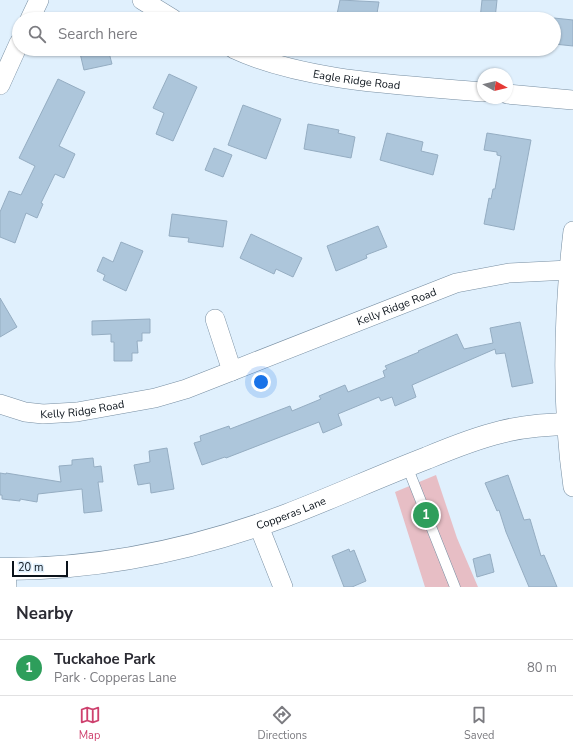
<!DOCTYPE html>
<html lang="en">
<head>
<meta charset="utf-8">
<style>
	body { margin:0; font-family:"Nunito Sans",sans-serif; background:#f2f2f3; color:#2b2b33 }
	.compass { position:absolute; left:477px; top:68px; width:36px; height:36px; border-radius:50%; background:#fff; box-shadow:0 1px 3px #0004; rotate:98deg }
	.scale { position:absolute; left:12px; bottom:10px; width:56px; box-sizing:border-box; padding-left:4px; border:2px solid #0a121a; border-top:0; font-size:11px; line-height:14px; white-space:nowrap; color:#0a121a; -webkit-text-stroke:3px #e0f0fd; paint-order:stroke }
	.you { position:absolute; left:261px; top:382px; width:14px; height:14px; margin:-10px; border:3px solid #fff; border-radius:50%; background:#1a73e8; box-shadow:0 0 0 6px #1a73e833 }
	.badge { display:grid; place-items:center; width:26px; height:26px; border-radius:50%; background:#ce416e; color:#fff; font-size:13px; font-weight:700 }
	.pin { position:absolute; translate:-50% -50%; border:2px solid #fff; box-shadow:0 1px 4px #0006 }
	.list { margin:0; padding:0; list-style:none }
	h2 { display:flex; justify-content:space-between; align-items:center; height:52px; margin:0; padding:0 16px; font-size:17px }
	h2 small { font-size:13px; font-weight:400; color:#7c7c81 }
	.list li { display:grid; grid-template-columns:26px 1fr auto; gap:12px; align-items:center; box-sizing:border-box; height:56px; padding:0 16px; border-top:1px solid #e1e1e2 }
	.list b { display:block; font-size:15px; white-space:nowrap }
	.list p { margin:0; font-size:13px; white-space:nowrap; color:#7c7c81 }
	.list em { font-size:13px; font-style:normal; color:#7c7c81 }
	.icon { flex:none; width:22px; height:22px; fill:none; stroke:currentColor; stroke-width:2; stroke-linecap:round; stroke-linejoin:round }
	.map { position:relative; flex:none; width:573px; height:587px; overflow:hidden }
	.search { position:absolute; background:#fff; box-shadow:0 1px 3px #0004; left:12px; right:12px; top:12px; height:44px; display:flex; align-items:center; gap:10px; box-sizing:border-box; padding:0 14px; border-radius:22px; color:#7c7c81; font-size:15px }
	.sheet { height:108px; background:#fff }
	nav { display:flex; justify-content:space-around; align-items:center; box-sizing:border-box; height:56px; border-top:1px solid #e1e1e2; background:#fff; font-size:11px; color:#7c7c81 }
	nav a { display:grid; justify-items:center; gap:2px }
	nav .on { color:#ce416e }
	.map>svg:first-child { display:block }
	.green { fill:#e7bec5 }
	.building { fill:#adc6db; stroke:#95adc2 }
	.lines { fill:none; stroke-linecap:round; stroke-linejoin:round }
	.service-casing { stroke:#778ea2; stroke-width:11 }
	.minor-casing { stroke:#778ea2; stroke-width:20 }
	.tertiary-casing { stroke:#778ea2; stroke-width:23 }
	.service { stroke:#fff; stroke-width:10 }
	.minor { stroke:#fff; stroke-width:19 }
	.tertiary { stroke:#fff; stroke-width:22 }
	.labels { text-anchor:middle; stroke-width:3; stroke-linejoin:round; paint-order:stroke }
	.street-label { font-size:11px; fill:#0a121a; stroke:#e0f0fd }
</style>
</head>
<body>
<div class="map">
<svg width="573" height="587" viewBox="0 0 573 587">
	<rect width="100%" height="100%" fill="#e0f0fd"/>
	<path class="green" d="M436,475L457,538L478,587H425L395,492Z"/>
	<path class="building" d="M340,0L379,2L376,19H336Z
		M482,0H497L495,19H480Z
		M554,18L573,20V46L554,44Z
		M79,49H108L112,64L84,70Z
		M169,74L197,87L173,141L156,134L164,113L153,108Z
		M58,79L85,92L59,146L75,154L64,178L55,174L41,203L43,204L37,218L26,213L15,243L0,237V212L9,191L21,195L35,166L19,158Z
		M243,105L281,119L266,159L228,145Z
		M308,124L339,130L338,133L355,137L351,158L304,149Z
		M387,133L423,142L421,151L438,155L433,175L380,160Z
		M487,133L531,140L514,230L484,224L489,198L491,199L493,189H495L501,156L497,155V152L484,150Z
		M214,148L232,155L223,177L205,170Z
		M172,214L227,221L223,247L188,242L189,238L169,236Z
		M378,226L387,247L366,255L367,258L336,271L327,246Z
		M251,234L302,258L293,277L276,269L274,274L240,258Z
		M121,242L143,251L126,291L103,280L105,275L97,271L103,257L113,262Z
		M0,298L17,327L0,337Z
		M150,319V333H142V341H137L138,353H132V361H114V342H111V334L92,335V321Z
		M520,322L533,383L512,387L505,353L496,354L495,349L412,385L416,397L395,406L392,397L381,401L379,397L338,414L342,425L323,433L319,422L226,458L225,457L202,465L194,443L201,441L200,436L229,426L230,429L290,406L292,411L321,399L319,396L345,385L348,392L385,377L383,371L387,369L385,366L419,352L418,351L457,334L464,349L493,343L490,328Z
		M167,448L174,489L151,493L150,483L138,485L134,465L150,462L149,451Z
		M93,458L94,467L101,466L103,482H98L102,511L84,513L82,489L38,494L37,502L20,499V501L2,499V495H0V473L6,474V473L61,482L59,466L72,465V460Z
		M508,475L524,520L530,519L541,556L544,555L557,587H529L506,532L499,510L497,511L485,483Z
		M349,549L350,552L354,550L366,581L352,587H344L332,556Z
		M490,554L494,572L477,577L473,559Z"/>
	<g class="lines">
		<g class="service-casing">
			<path id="service" d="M407,466L455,587"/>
		</g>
		<g class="minor-casing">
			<g id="minor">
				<path d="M142,0L173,19"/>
				<path d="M30,19L39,0"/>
				<path id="s1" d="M234,49C305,82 406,85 483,92"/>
				<path d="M0,85L19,43"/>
				<path d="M507,94L573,100"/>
				<path d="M573,231C563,316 561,403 573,487"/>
				<path d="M215,319L232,371"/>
				<path id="s2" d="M0,404L25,412L43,414L77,412L155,398L186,389L232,371L456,283L509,273L569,270"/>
				<path d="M258,524L283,587"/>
				<path d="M6,569L7,587"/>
			</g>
		</g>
		<g class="tertiary-casing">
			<g id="tertiary">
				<path id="s3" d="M0,569C97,570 196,549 287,515C334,497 380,476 427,458C451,448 476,438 501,432C524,426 549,424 573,424"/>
			</g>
		</g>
		<use href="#service" class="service"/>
		<use href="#minor" class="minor"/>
		<use href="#tertiary" class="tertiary"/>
	</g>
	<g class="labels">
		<g class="street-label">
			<text dy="4" stroke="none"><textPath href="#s1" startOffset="127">Eagle Ridge Road</textPath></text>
			<text dy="4" stroke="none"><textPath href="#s2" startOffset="416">Kelly Ridge Road</textPath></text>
			<text dy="4" stroke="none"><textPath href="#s2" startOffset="84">Kelly Ridge Road</textPath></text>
			<text dy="4" stroke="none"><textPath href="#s3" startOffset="298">Copperas Lane</textPath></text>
		</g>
	</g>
</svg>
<svg class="compass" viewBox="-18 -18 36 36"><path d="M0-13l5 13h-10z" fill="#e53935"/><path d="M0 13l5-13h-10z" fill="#7c7c81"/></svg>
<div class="scale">20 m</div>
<div class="you"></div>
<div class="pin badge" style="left:426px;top:515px;background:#2e9e5b">1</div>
<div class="search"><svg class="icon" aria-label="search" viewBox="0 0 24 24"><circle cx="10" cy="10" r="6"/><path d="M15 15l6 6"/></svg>Search here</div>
</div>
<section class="sheet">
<h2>Nearby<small></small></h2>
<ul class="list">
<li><span class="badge" style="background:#2e9e5b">1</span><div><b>Tuckahoe Park</b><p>Park · Copperas Lane</p></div><em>80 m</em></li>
</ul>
</section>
<nav>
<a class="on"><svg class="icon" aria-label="map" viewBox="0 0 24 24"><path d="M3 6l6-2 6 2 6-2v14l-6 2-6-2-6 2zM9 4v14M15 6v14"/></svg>Map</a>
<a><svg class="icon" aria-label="directions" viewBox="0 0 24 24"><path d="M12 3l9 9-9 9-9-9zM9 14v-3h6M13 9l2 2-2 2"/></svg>Directions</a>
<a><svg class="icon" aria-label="saved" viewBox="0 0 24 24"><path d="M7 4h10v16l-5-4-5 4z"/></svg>Saved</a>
</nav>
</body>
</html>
